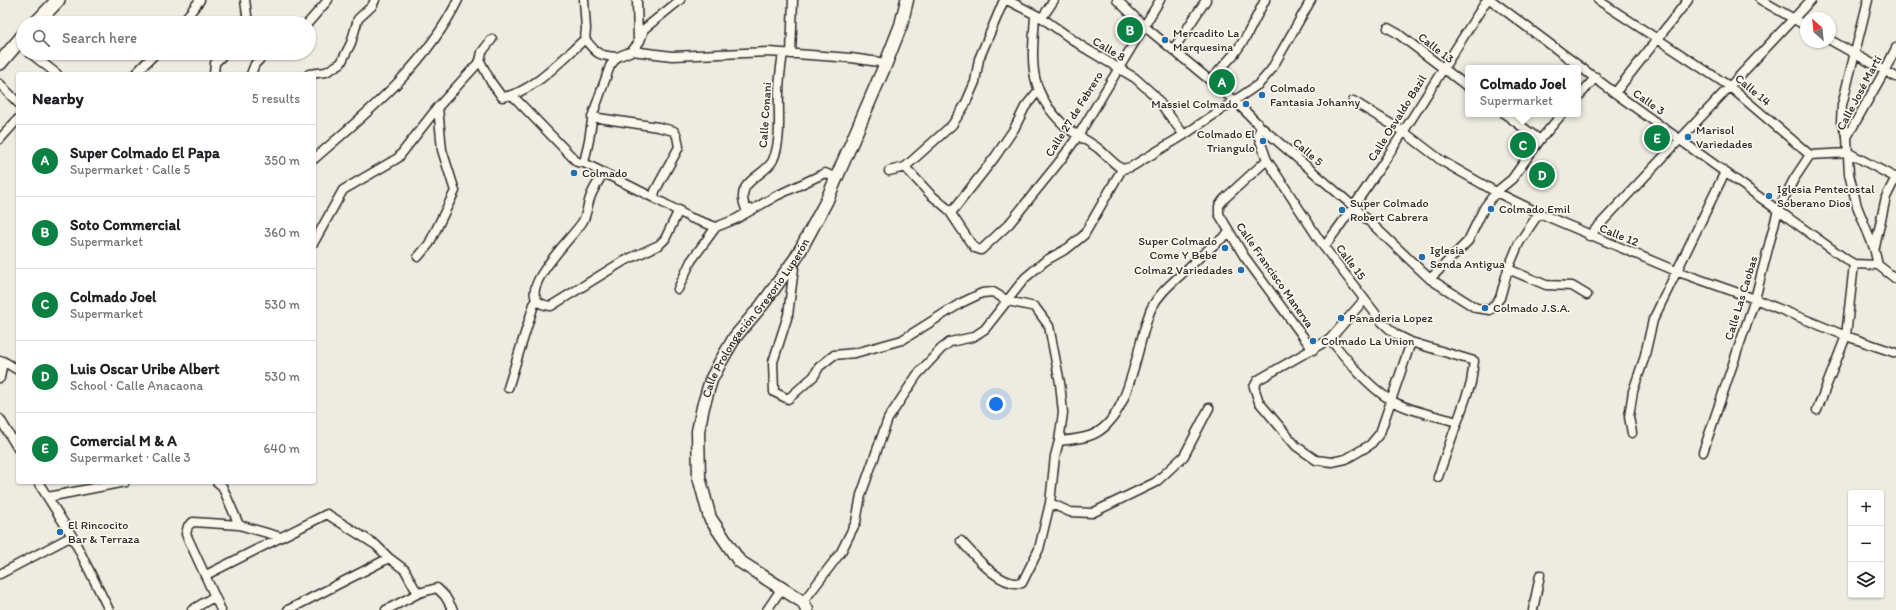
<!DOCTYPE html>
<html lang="en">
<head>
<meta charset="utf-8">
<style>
	body { margin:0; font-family:Itim,sans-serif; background:#f6f6f6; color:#202124 }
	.controls { position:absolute; right:12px; bottom:12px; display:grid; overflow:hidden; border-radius:4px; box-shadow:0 1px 3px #0004 }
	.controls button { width:36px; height:36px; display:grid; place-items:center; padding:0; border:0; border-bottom:1px solid #e0e0e0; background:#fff; color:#202124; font:20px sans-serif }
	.compass { position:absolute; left:1800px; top:12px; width:36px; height:36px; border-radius:50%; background:#fff; box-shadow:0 1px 3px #0004; rotate:333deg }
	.you { position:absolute; left:996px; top:404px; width:14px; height:14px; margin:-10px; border:3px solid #fff; border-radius:50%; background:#1a73e8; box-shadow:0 0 0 6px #1a73e833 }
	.badge { display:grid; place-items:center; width:26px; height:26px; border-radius:50%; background:#0b8043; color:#fff; font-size:13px; font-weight:700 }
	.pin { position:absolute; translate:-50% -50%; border:2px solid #fff; box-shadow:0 1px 4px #0006 }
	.popup { position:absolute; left:1465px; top:65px; width:116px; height:52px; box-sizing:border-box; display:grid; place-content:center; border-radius:4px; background:#fff; filter:drop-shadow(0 1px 3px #0005); font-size:13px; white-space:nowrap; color:#757577 }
	.popup b { font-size:15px; color:#202124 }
	.popup::after { content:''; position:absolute; left:50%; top:100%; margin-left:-8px; border:8px solid transparent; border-top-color:#fff }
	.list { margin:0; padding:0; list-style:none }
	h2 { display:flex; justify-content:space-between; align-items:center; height:52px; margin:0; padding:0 16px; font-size:17px }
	h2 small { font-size:13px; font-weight:400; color:#757577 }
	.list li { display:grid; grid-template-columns:26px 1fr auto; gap:12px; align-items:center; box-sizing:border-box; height:72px; padding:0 16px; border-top:1px solid #e0e0e0 }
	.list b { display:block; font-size:15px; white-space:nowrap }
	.list p { margin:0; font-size:13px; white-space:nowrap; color:#757577 }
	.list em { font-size:13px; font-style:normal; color:#757577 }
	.icon { flex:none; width:22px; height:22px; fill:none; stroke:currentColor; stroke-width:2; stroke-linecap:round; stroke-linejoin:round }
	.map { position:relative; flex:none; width:1896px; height:610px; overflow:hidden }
	.search { position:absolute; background:#fff; box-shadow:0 1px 3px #0004; left:16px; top:16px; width:300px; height:44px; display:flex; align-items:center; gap:10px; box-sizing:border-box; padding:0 14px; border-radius:22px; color:#757577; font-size:15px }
	.panel { position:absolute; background:#fff; box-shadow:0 1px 3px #0004; left:16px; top:72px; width:300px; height:412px; border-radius:4px }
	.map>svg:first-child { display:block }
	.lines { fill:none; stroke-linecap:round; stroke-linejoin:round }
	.street-casing { stroke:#2b2b2b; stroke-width:11 }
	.secondary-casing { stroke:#2b2b2b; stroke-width:15 }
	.primary-casing { stroke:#2b2b2b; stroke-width:16 }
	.street { stroke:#fbf7ec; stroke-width:8 }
	.secondary { stroke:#fbf7ec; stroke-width:12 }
	.primary { stroke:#fbf7ec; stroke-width:13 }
	.poi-dot { fill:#1f6fb2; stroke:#fbf7ec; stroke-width:1.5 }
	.labels { text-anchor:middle; stroke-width:3.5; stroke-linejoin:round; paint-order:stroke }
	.poi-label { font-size:12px; fill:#2b2b2b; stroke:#fbf7ec; text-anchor:start }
	.street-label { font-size:12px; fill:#2b2b2b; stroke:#fbf7ec }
</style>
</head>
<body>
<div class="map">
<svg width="1896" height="610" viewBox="0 0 1896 610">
	<rect width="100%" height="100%" fill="#eeebe0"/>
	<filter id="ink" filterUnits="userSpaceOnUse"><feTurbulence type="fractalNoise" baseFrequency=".025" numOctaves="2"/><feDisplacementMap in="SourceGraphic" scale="8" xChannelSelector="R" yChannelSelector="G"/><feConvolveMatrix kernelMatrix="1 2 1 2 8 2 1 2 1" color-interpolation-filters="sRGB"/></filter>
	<g filter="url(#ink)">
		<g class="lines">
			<g class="street-casing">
				<path id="street" d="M245,0L248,23
					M637,0L638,41
					M1007,0L1042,18L1083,47L1135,78L1154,95L1184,135
					M1117,0L1144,26L1235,101L1261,127L1354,207L1430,279L1476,308L1490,310L1500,298L1508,269L1519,243L1539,213
					M1491,0L1615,93L1847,260L1854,264L1878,265L1896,279
					M1598,0L1729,86L1810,155L1849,153L1896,178
					M1761,0L1806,26
					M1035,16C1032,62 1027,90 1064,125C1074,135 1088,140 1099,149C1107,156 1113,163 1122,169
					M1042,18L1054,0
					M182,23L200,0
					M308,23L328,0
					M1388,28L1397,33L1468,87
					M492,39L482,52L480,61L491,82L502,97C532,94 563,58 585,39L586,29L584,0
					M585,39C596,53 598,56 617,57
					M1830,40L1896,77
					M1173,50L1206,0
					M632,51L672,56L769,52L851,58L886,63
					M30,53L57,74
					M791,54L793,0
					M135,74L156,53
					M214,74L215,63L225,53
					M251,74L255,64L266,53
					M309,74L326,72L341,63L351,43L358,19L372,6L375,0
					M1210,81L1235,53L1246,37L1265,0
					M0,84L18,103
					M1615,93L1688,0
					M513,96L577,162L584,163L654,198
					M1578,97L1596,77
					M1353,101L1404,132L1442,161L1496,192L1539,213L1676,271L1755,299L1846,336L1896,353
					M1505,114L1540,140
					M592,117L658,127L674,131L677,136L679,147L655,191L654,198L691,218L716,227
					M1261,127L1258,135L1267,160L1324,247L1382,322L1395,334L1411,342L1474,361L1471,383L1438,477
					M1847,137L1841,122L1842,105L1868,0
					M0,139L18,119
					M314,159C368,112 426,65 458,0
					M1267,160L1224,199L1219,206V214L1244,256L1313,350
					M584,163L589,140L593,114L610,66L617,57L632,51L640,41L644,29L680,0
					M905,167L930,194L948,209L970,242L975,248L981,250L1009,224L1060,161L1078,136L1160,0
					M1122,169L1131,167L1184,135L1259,84L1271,70L1311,0
					M889,171L905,167L952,125L965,105L975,82L979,59L1004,0
					M603,173C599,181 593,189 590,198C587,206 587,214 583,221C575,236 503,301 551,306L622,262L659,245L665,239L679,210
					M753,209H746C733,180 765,177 773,160C782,140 778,114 779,93C779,80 781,66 783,53
					M951,213L995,157L1014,129L1025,107L1038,91
					M1589,236L1811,0
					M314,242L343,190L398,158L438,107L480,61
					M1324,247C1384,168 1433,83 1487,0
					M1875,247L1886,197L1896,177
					M418,257L429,244L455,191L442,150L438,107
					M795,260L788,315L773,362L774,392L788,399L814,376L819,367L834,355L855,353L902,340L961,303L982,293L993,292L1008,301L1035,307L1049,326L1060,383L1063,413L1059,441L1055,456L1050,503L1039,549L1022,583C999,587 975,556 961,541
					M1878,265L1874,248L1857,206L1849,174L1847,137L1884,72L1896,48
					M1508,269L1546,285L1572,286L1587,295
					M1430,279L1468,241L1484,208L1496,192L1512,179L1540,140L1562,114
					M678,289L691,261L716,227L736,219L776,196L825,173L836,178
					M1364,300L1330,339L1258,380L1254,387L1259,402L1296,446L1316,460L1332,462L1346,459L1370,445L1380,433L1411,342
					M1330,339C1348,361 1366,384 1389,399C1405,410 1438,416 1457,422
					M0,361H3L0,378
					M3,361L18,370
					M508,388L536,298
					M1817,410L1846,336L1854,264
					M0,419L18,449
					M1632,433L1629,417L1633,391L1644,359L1653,320L1725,172
					M1059,441C1069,440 1080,439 1089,436C1131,423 1136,344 1151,309C1159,293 1172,283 1185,271C1199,257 1213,245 1229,233
					M1703,452L1755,299L1778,210L1794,179L1810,155
					M38,482L72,536L109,610
					M217,482L222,486L239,525
					M48,497L125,482
					M1050,503L1070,512L1092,513L1156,482L1184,456L1209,408
					M0,574L72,536
					M206,575L327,514L376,545L389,558L405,570L414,587L419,593L437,588L445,596L453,610
					M803,602L841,552L856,522L861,495L888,419L917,375L941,349L950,342L973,337L985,329L1025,278L1045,261L1068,248L1084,235L1122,169
					M192,610L215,596
					M221,610L186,534L188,526L193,522L239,525L281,537
					M288,610L389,558
					M386,610L419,593
					M767,610L782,588
					M1533,610L1540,575"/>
			</g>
			<g class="secondary-casing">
				<g id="secondary">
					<path id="s1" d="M807,610L803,602L739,561L710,518L699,477L698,431L703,407L711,380L721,361L735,337L762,305L796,258L826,202L886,63L901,25L907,0"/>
				</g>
			</g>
			<g class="primary-casing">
				<path id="primary" d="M36,23L58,0
					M0,63L23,36"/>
			</g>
			<use href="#street" class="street"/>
			<use href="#secondary" class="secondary"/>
			<use href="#primary" class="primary"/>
		</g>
	</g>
	<g class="poi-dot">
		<circle cx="1165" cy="40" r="4"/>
		<circle cx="1262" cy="95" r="4"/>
		<circle cx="1246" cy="104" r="4"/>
		<circle cx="1688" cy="137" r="4"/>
		<circle cx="1263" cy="141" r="4"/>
		<circle cx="574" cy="173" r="4"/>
		<circle cx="1769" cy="196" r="4"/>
		<circle cx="1491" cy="209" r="4"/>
		<circle cx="1342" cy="210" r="4"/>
		<circle cx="1225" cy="248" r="4"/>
		<circle cx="1422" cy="257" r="4"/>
		<circle cx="1241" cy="270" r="4"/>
		<circle cx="1485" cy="308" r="4"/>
		<circle cx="1341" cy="318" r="4"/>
		<circle cx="1313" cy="341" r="4"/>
		<circle cx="60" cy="532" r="4"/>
	</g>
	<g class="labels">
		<g class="poi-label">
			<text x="1173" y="37">Mercadito La<tspan x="1173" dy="14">Marquesina</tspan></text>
			<text x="1270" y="92">Colmado<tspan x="1270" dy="14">Fantasia Johanny</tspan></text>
			<text x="1238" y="108" text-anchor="end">Massiel Colmado</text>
			<text x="1696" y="134">Marisol<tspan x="1696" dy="14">Variedades</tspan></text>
			<text x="1255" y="138" text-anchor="end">Colmado El<tspan x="1255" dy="14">Triangulo</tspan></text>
			<text x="582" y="177">Colmado</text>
			<text x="1777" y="193">Iglesia Pentecostal<tspan x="1777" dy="14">Soberano Dios</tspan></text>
			<text x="1350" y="207">Super Colmado<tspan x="1350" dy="14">Robert Cabrera</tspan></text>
			<text x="1499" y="213">Colmado Emil</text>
			<text x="1217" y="245" text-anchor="end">Super Colmado<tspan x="1217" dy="14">Come Y Bebe</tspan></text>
			<text x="1430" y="254">Iglesia<tspan x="1430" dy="14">Senda Antigua</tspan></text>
			<text x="1233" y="274" text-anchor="end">Colma2 Variedades</text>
			<text x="1493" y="312">Colmado J.S.A.</text>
			<text x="1349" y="322">Panaderia Lopez</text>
			<text x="1321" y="345">Colmado La Union</text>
			<text x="68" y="529">El Rincocito<tspan x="68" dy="14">Bar &amp; Terraza</tspan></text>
		</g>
		<g class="street-label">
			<text transform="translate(1436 48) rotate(38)" y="4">Calle 13</text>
			<text transform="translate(1109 49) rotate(31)" y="4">Calle 8</text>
			<text transform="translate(1753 90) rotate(40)" y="4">Calle 14</text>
			<text transform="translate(1859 93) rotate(-62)" y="4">Calle José Martí</text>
			<text transform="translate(1649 102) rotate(35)" y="4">Calle 3</text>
			<text transform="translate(1074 114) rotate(-58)" y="4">Calle 27 de Febrero</text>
			<text transform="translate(765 115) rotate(-86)" y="4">Calle Conani</text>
			<text transform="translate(1397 118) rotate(-58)" y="4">Calle Osvaldo Bazil</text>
			<text transform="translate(1308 152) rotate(41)" y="4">Calle 5</text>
			<text transform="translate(1619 235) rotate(22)" y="4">Calle 12</text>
			<text transform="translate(1351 262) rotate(53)" y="4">Calle 15</text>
			<text transform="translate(1275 275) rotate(55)" y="4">Calle Francisco Manerva</text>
			<text transform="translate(1741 298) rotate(-73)" y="4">Calle Las Caobas</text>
			<text dy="4" stroke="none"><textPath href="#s1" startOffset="354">Calle Prolongación Gregorio Luperón</textPath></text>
		</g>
	</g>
</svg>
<div class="controls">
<button>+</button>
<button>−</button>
<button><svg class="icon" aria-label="layers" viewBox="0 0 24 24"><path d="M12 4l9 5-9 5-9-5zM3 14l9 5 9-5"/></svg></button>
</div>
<svg class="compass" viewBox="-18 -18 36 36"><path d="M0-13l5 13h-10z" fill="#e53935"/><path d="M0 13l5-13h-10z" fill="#757577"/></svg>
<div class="you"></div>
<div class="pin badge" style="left:1222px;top:82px">A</div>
<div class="pin badge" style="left:1130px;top:30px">B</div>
<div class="pin badge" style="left:1523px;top:145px">C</div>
<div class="popup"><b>Colmado Joel</b>Supermarket</div>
<div class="pin badge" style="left:1542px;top:175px">D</div>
<div class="pin badge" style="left:1657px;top:138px">E</div>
<div class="search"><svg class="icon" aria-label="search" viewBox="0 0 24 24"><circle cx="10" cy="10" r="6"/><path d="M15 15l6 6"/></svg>Search here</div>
<section class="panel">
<h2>Nearby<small>5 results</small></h2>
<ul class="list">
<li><span class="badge">A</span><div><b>Super Colmado El Papa</b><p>Supermarket · Calle 5</p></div><em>350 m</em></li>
<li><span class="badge">B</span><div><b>Soto Commercial</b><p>Supermarket</p></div><em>360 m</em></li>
<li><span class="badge">C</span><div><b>Colmado Joel</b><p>Supermarket</p></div><em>530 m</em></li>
<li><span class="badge">D</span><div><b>Luis Oscar Uribe Albert</b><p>School · Calle Anacaona</p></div><em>530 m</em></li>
<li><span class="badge">E</span><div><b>Comercial M &amp; A</b><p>Supermarket · Calle 3</p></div><em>640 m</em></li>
</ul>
</section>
</div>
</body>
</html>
